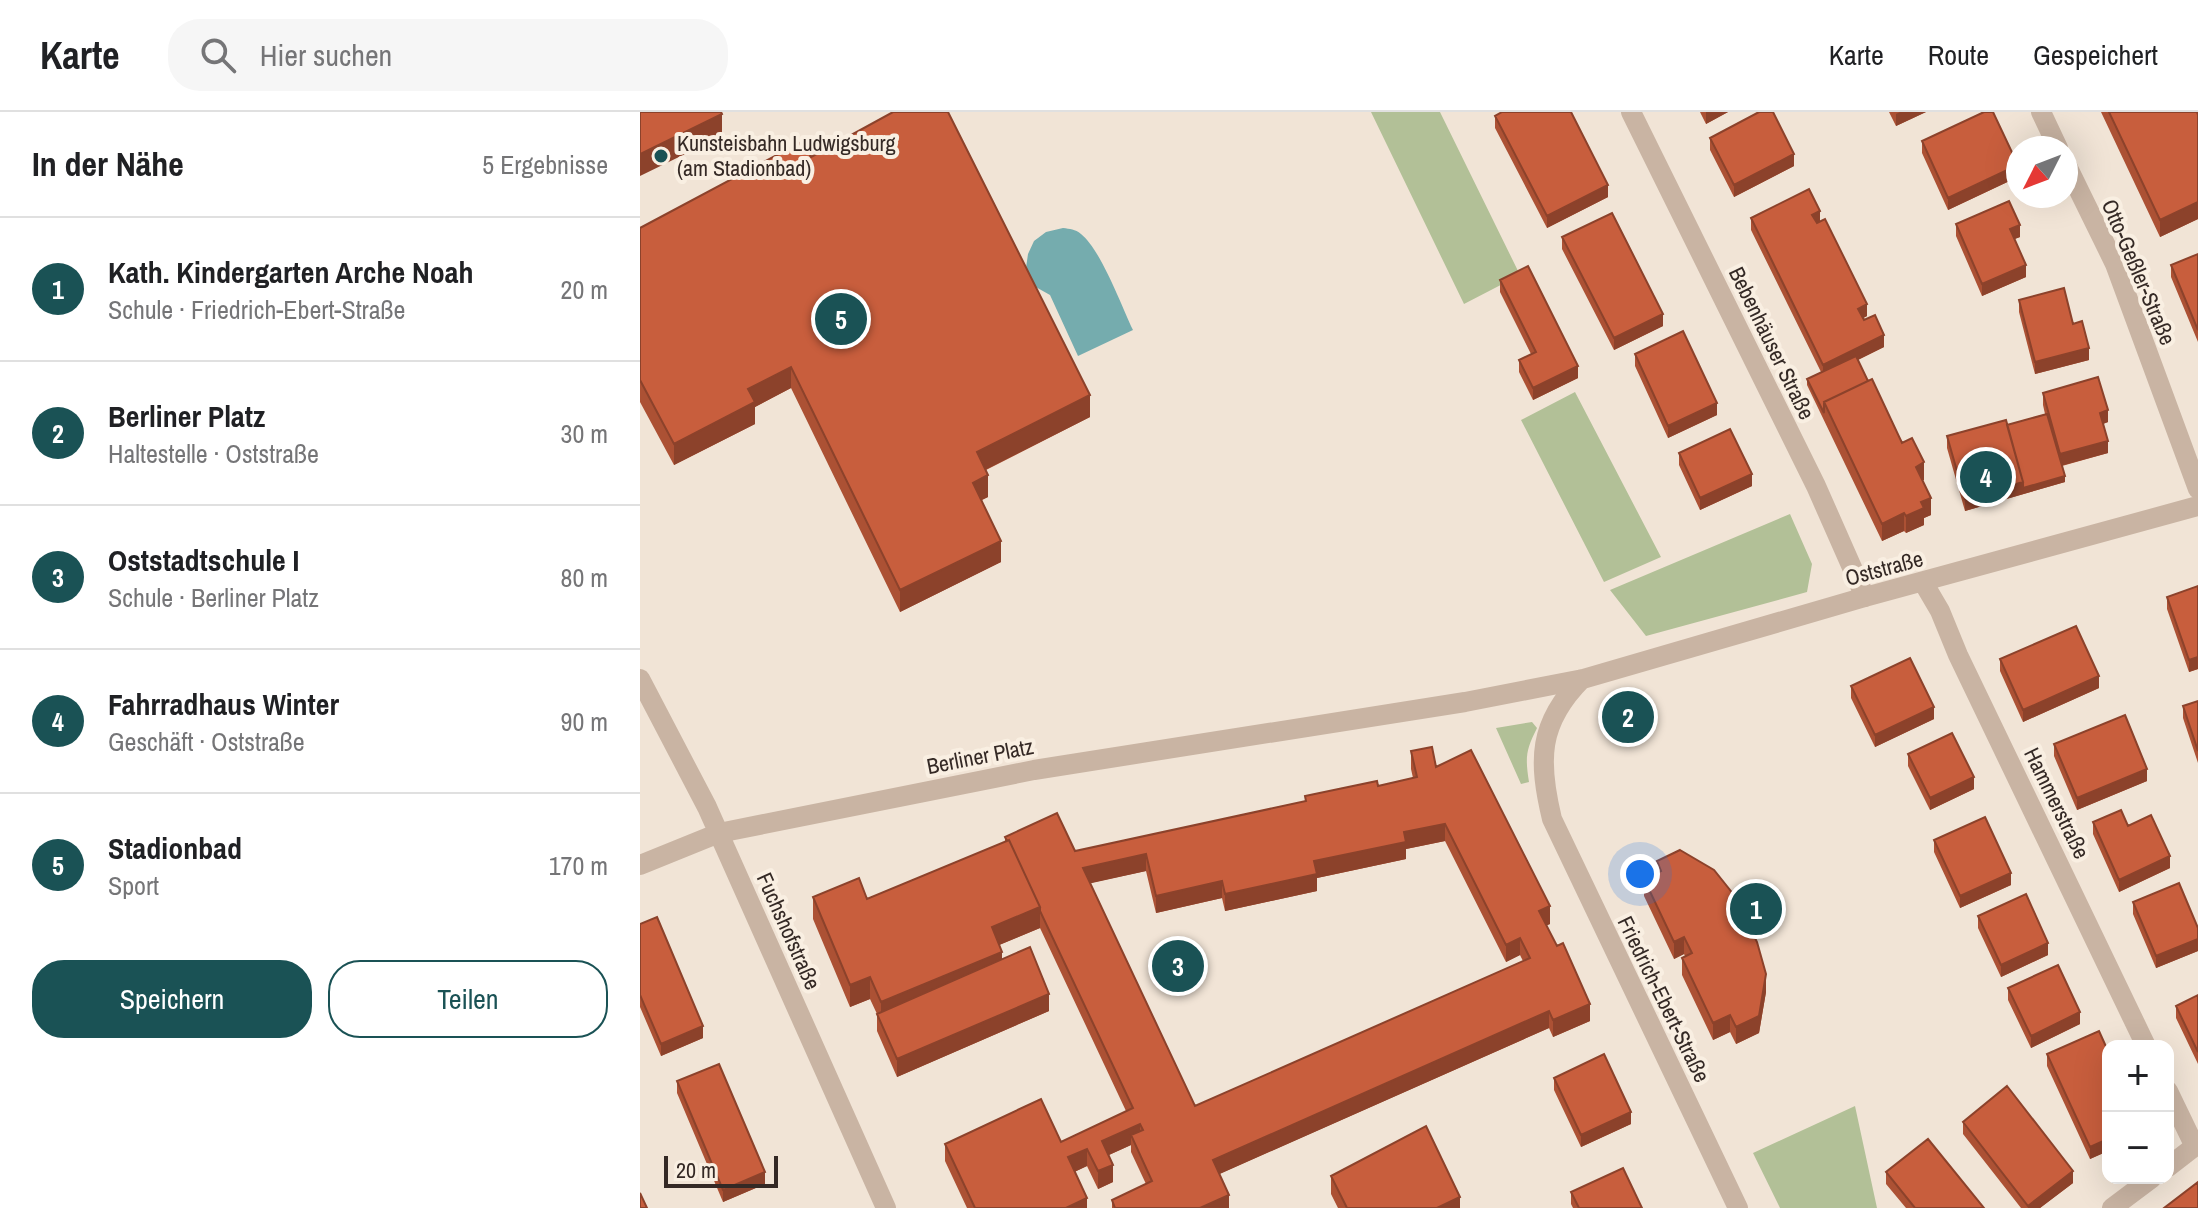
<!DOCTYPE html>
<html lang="de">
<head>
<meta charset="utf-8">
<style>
	body { margin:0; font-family:"Archivo Narrow",sans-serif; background:#f6f6f6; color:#202124 }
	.controls { position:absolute; right:24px; bottom:24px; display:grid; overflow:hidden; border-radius:16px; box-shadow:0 8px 32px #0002 }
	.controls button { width:72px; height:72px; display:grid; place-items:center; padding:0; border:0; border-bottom:2px solid #e0e0e0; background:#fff; color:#202124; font:40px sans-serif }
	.compass { position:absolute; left:1366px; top:24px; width:72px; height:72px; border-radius:50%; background:#fff; box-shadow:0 8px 32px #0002; rotate:228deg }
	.scale { position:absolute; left:24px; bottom:20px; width:114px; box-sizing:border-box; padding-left:8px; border:4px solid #342925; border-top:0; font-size:22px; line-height:28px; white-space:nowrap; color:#342925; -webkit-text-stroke:6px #f9efe2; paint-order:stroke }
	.you { position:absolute; left:1000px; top:762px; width:28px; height:28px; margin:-20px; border:6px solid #fff; border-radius:50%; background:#1a73e8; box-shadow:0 0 0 12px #1a73e833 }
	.badge { display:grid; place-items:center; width:52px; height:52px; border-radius:50%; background:#1a5255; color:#fff; font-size:26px; font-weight:700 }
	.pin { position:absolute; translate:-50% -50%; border:4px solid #fff; box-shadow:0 2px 8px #0006 }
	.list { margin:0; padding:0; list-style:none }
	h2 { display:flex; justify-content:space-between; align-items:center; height:104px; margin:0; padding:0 32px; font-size:34px }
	h2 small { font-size:26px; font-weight:400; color:#757577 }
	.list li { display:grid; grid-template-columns:52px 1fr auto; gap:24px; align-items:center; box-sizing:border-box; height:144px; padding:0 32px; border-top:2px solid #e0e0e0 }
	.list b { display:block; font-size:30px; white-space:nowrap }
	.list p { margin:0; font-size:26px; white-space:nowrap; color:#757577 }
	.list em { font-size:26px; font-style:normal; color:#757577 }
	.actions { display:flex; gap:16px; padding:24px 32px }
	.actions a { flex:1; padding:18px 0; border:2px solid #1a5255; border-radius:32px; text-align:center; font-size:28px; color:#1a5255 }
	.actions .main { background:#1a5255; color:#fff }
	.icon { flex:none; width:44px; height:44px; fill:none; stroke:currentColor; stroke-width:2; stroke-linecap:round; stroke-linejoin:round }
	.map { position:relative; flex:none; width:1558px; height:1096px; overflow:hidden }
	header { display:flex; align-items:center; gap:48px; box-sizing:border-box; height:112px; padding:0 40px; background:#fff; border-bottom:2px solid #e0e0e0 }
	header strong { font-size:38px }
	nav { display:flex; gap:44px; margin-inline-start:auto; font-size:28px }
	.search { width:560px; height:72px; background:#f6f6f6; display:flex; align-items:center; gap:20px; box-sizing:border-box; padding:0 28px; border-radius:32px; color:#757577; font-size:30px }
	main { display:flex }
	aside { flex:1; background:#fff }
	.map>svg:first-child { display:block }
	.green { fill:#b2c097 }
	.water { fill:#75acae }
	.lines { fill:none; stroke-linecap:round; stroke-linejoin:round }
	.minor { stroke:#c9b4a3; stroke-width:20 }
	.wall { fill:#ac5134; fill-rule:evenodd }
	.shaded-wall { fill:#8c422b }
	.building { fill:#c85e3d; stroke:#8c422b; stroke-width:2; fill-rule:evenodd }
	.poi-dot { fill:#1a5255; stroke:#f9efe2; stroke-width:3 }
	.labels { text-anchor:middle; stroke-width:8; stroke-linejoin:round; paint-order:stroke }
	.poi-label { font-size:22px; fill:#342925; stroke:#f9efe2; text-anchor:start }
	.street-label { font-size:22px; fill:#342925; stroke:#f9efe2 }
</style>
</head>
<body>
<header>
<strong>Karte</strong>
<div class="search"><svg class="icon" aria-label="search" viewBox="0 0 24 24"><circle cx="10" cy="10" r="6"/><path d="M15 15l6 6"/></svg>Hier suchen</div>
<nav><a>Karte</a><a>Route</a><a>Gespeichert</a></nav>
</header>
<main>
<aside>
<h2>In der Nähe<small>5 Ergebnisse</small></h2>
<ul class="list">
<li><span class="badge">1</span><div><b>Kath. Kindergarten Arche Noah</b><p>Schule · Friedrich-Ebert-Straße</p></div><em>20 m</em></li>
<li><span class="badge">2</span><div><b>Berliner Platz</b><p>Haltestelle · Oststraße</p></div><em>30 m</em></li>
<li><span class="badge">3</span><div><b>Oststadtschule I</b><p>Schule · Berliner Platz</p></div><em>80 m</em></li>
<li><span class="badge">4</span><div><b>Fahrradhaus Winter</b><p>Geschäft · Oststraße</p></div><em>90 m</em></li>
<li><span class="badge">5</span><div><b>Stadionbad</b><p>Sport</p></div><em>170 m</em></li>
</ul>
<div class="actions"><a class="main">Speichern</a><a>Teilen</a></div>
</aside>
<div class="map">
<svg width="1558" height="1096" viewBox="0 0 1558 1096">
	<rect width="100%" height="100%" fill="#f1e4d6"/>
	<path class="green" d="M731,0H800L880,163L824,192Z
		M935,280L1021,445L964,470L881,308Z
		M1150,402L1172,452L1167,480L1006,524L970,478Z
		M892,610L897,616C886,638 885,645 889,670L881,672L856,616Z
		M1215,994L1237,1096H1140L1113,1041Z"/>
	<path class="water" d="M423,116C430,117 435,117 441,122C461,138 481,193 493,218L438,244L410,183L394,174L386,156L388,142L394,129L406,120Z"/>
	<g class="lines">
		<path class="minor" d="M991,0L1176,374L1225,485
			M1401,0L1418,36
			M1426,52L1475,152L1558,377
			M1283,470L1300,499L1318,543L1506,934
			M0,567L67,695L246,1096
			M942,567C898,611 898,649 912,707L1098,1096
			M0,753L79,721L394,658L825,590L943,567L1225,485L1558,394
			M1528,979L1555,1035
			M1528,1055L1558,1032
			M1472,1096L1512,1066"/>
	</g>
	<path class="wall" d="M1060,0H1088L1066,12Z
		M1249,0H1286L1256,14Z
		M1461,0H1557L1558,3V107L1520,125Z
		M855,4L968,85L907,116L855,16Z
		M1070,26L1154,54L1094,85L1070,38Z
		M1282,29L1378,65L1308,98L1282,41Z
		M171,45L450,305L346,358L348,385L342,388L361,450L260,500L151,276L115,295V312L34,353L0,290V116Z
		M1111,106L1180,110L1227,204L1223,206L1244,235L1218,248L1228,269L1284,368H1282L1291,403L1284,406V413L1266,421L1264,419L1242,429L1167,273V267L1181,260L1111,118Z
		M1316,112L1380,125L1374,127L1386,165L1342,184L1316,124Z
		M922,125L1023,214L974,238L922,137Z
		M1558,142V230L1531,165V153Z
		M860,168L938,266L893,288L879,260V248L891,242L860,180Z
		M1379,188L1433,212L1449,248L1395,262L1379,200Z
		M995,242L1077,303L1028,326L995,254Z
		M1403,281L1468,310L1463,312L1468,341L1422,354L1425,370L1325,399L1307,336V324L1367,313L1405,302L1403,293Z
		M1039,341L1112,374L1060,398L1039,353Z
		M1558,474V557L1549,560L1527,497V485Z
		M1360,547L1459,576L1383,610L1360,559Z
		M1211,574L1294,607L1235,635L1211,586Z
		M1558,589V651L1543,606V594Z
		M1414,632L1507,669L1437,698L1414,644Z
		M771,639L796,655L910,812L906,813L950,909L913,925L909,916L579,1062L589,1096H472V1088L506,1072L491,1040V1033L469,1043L473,1070L458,1077L447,1054L434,1060L447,1096H327L305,1049V1032L421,1030L486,999L400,816L359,833L362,847L409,899L257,965L237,919V902L230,887L210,895L173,807V785L227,787L365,730V725L435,739L665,689V684L738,674L773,666L771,657ZM805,729L866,850L880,843L883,849L555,994L450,771L506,759L516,801L582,786L585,799L677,779V766L766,747V737Z
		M1268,642L1334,677L1290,698L1268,654Z
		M1453,710L1488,714L1530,756L1479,780L1453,722Z
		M1294,728L1371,773L1320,796L1294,740Z
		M1017,749L1126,880L1119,921L1096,932L1090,920L1073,928L1042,863V846L1045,844L1044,842L1034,847L1004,784V767L1017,761Z
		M1493,790L1558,816V839L1516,856L1493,802Z
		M1338,804L1408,843L1361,865L1338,816Z
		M0,812L63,926L21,944L0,895Z
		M1368,876L1440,912L1391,936L1368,888Z
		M1558,883V952L1536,906V894Z
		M1468,939V1039L1450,1047L1407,954V942Z
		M914,966L991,1012L941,1035L914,978Z
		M37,969L125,1072L83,1090L37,981Z
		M1323,1010L1433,1071L1400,1096H1381L1323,1022Z
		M1246,1060L1344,1096H1266L1246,1072Z
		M691,1064L820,1096H698L691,1082Z
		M931,1080L1002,1096H933L931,1092Z"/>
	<path class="shaded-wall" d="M1066,0H1088L1066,12Z
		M1260,0H1286L1256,14V2Z
		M82,2V24L0,64V42Z
		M1154,42V54L1094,85V73Z
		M1378,53V65L1308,98V86Z
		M968,73V85L907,116V104Z
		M1558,90V107L1520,125V108Z
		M1180,99V111L1172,115V103Z
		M1380,113V125L1370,129V117Z
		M1386,153V165L1342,184V172Z
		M1227,192V204L1218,209V197Z
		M1023,202V214L974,238V226Z
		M1244,223V235L1183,265V253Z
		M1449,236V248L1395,262V250Z
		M938,254V266L893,288V276Z
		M151,255V276L115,295V312L34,353V332L108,277Z
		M450,283V305L337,362V340Z
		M1077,291V303L1028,326V314Z
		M1468,298V310L1460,313V301Z
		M1468,329V341L1420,354V342Z
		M1284,350V368L1276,372V355Z
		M1112,362V374L1060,398V386Z
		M348,363V385L333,392V371Z
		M1425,364V370L1325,399V387L1383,370Z
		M1291,386V403L1284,406V413L1266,421V404L1281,390Z
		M1264,401V419L1242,429V412Z
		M361,429V450L260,500V478Z
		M1558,545V557L1549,560V548Z
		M1459,564V576L1383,610V598Z
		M1294,595V607L1235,635V623Z
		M1507,657V669L1437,698V686Z
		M1334,665V677L1290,698V686Z
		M805,712V729L766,737V747L677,766V779L585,799V782L674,749L764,720Z
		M506,742V759L443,773V756Z
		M1530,744V756L1479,780V768Z
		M1371,761V773L1320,796V784Z
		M582,769V786L516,801V784Z
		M910,794V812L899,817V799Z
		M400,795V816L352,836V815Z
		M1044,825V842L1034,847V830Z
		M880,826V843L866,850V833Z
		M1558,827V839L1516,856V844Z
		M1408,831V843L1361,865V853Z
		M362,840V862L241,911V890Z
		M1126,862V880L1119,921L1096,932V915Z
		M230,865V887L210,895V873Z
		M409,882V899L257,965V947Z
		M950,892V909L913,925V908Z
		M909,899V916L573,1065V1048Z
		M1440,900V912L1391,936V924Z
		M1090,903V920L1073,928V911Z
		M63,914V926L21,944V932Z
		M991,1000V1012L941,1035V1023Z
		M500,1012V1029L491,1023V1033L462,1046V1029Z
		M1468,1027V1039L1450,1047V1035Z
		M447,1037V1054L428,1063V1045Z
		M473,1053V1070L458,1077V1059Z
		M1433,1059V1071L1400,1096H1388V1094Z
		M125,1060V1072L83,1090V1078Z
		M589,1083V1096H560Z
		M820,1085V1096H797Z
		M447,1086V1096H426Z"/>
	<path class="building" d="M0,0H81L82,2L0,42Z
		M253,0H308L450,283L337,340L348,363L333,371L361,429L260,478L151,255L108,277L115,290L34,332L0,268V116L163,29L171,45Z
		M862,0H931L968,73L907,104L855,4Z
		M1119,0H1133L1154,42L1094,73L1070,26Z
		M1344,0H1353L1378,53L1308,86L1282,29Z
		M1469,0H1557L1558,3V90L1520,108Z
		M1169,77L1180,99L1172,103L1177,111L1185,107L1227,192L1218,197L1224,208L1235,203L1244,223L1183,253L1111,106Z
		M1369,89L1380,113L1370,117L1386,153L1342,172L1316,112Z
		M972,101L1023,202L974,226L922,125Z
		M1558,142V218L1531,153Z
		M888,154L938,254L893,276L879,248L896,240L860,168Z
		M1424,176L1433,212L1442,209L1449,236L1395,250L1379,188Z
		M1043,219L1077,291L1028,314L995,242Z
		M1216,244L1228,269L1184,290V301L1167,267Z
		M1458,265L1468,298L1460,301L1468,329L1420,342L1403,281Z
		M1232,267L1262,331L1272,326L1284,350L1276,355L1291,386L1281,390L1284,396L1266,404L1264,401L1242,412L1184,290Z
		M1407,302L1425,364L1383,376V370L1367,313Z
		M1366,308L1383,370L1325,387L1307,324Z
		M1090,317L1112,362L1060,386L1039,341Z
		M1558,474V545L1549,548L1527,485Z
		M1436,514L1459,564L1383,598L1360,547Z
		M1270,546L1294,595L1235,623L1211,574Z
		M1558,589V639L1543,594Z
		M1485,603L1507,657L1437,686L1414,632Z
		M1312,621L1334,665L1290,686L1268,642Z
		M792,635L796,655L831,638L910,794L899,799L917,834L923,831L950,892L913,908L909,899L573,1048L589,1083L560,1096H475L472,1088L512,1069L491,1023L503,1018L500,1012L462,1029L473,1053L458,1059L447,1037L428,1045L447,1086L426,1096H335L305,1032L401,987L421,1030L493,996L400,799V795L369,728L367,729L365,725L417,701L435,739L666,689L665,684L737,669L738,674L777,665L771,639ZM805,712L866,833L880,826L890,846L555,994L443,756L506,742L516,784L582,769L585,782L677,762L674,749L766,730L764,720Z
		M1481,698L1488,714L1511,703L1530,744L1479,768L1453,710Z
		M1345,705L1371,761L1320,784L1294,728Z
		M369,728L400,795L352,815L362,840L241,890L230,865L210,873L173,785L219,766L227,787Z
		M1040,738L1074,758L1094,783L1117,830L1126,862L1119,904L1096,915L1090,903L1073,911L1042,846L1052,841L1044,825L1034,830L1004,767L1021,759L1017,749Z
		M1539,771L1558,816V827L1516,844L1493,790Z
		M1386,782L1408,831L1361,853L1338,804Z
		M17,805L63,914L21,932L0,883V812Z
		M390,835L409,882L257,947L237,902Z
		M1418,853L1440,900L1391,924L1368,876Z
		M1558,883V940L1536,894Z
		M1459,919L1468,939V1027L1450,1035L1407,942Z
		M964,942L991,1000L941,1023L914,966Z
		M79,952L125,1060L83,1078L37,969Z
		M1367,974L1433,1059L1388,1094L1323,1010Z
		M786,1014L820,1085L797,1096H707L691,1064Z
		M1288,1027L1344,1096H1275L1246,1060Z
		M983,1056L1002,1096H939L931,1080Z
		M1558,1070V1096H1524Z
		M0,1081L7,1096H0Z"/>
	<circle class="poi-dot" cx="21" cy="44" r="8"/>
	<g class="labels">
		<g class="poi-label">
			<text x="37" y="39">Kunsteisbahn Ludwigsburg<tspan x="37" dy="25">(am Stadionbad)</tspan></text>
		</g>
		<g class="street-label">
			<text transform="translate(1499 160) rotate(67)" y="8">Otto-Geßler-Straße</text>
			<text transform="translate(1132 231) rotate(64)" y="8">Bebenhäuser Straße</text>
			<text transform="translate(1244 456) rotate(-15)" y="8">Oststraße</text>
			<text transform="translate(340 644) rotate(-11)" y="8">Berliner Platz</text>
			<text transform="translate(1417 691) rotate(64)" y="8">Hammerstraße</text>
			<text transform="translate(149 819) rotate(66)" y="8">Fuchshofstraße</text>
			<text transform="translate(1024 887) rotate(64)" y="8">Friedrich-Ebert-Straße</text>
		</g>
	</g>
</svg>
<div class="controls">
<button>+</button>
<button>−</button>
</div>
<svg class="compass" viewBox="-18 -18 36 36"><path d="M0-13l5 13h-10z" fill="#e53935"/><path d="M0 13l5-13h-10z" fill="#757577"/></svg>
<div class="scale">20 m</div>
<div class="you"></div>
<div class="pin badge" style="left:1116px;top:797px">1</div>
<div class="pin badge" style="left:988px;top:605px">2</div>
<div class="pin badge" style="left:538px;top:854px">3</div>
<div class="pin badge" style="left:1346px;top:365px">4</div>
<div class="pin badge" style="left:201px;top:207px">5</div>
</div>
</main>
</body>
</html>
